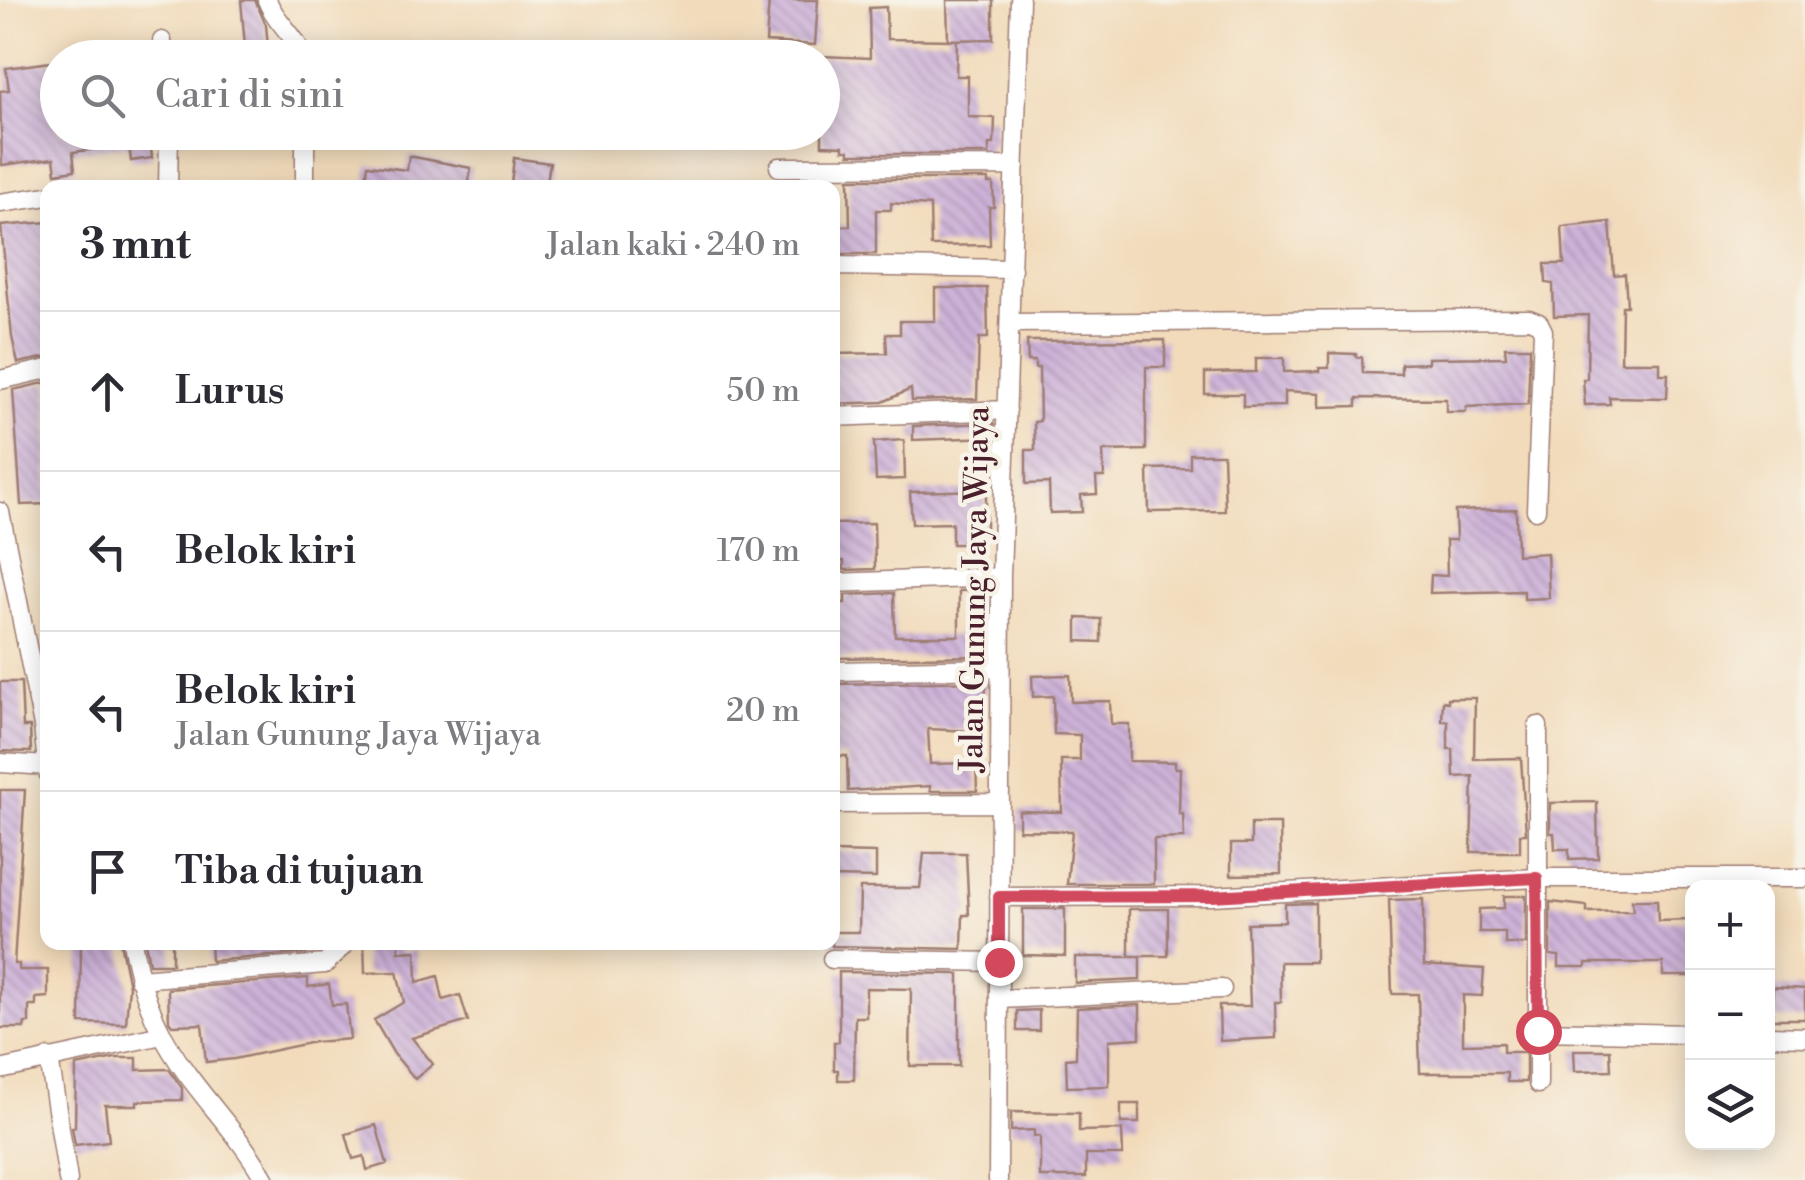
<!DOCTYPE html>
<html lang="id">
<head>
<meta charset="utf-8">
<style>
	body { margin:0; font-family:"Libre Bodoni",serif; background:#f7f7f7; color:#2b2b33 }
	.controls { position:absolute; right:30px; bottom:30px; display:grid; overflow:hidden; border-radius:20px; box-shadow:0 5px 25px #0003 }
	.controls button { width:90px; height:90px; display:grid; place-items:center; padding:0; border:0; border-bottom:2px solid #e1e1e2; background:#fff; color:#2b2b33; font:50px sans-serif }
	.stop { position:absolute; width:30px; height:30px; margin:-22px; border:8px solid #d1495b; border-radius:50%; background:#fff }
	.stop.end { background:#d1495b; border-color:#fff; box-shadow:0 2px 10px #0008 }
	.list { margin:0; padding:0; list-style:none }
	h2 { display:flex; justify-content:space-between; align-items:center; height:130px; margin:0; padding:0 40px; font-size:42px }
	h2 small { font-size:32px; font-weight:400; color:#7c7c81 }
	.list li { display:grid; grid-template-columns:65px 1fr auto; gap:30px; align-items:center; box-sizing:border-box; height:160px; padding:0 40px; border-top:2px solid #e1e1e2 }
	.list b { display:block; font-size:38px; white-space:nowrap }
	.list p { margin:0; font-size:32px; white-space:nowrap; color:#7c7c81 }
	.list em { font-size:32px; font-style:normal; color:#7c7c81 }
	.icon { flex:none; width:55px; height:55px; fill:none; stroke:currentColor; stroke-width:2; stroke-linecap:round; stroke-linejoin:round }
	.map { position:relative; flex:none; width:1805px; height:1180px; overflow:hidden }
	.search { position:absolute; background:#fff; box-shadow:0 5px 25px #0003; left:40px; top:40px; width:800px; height:110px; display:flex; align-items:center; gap:25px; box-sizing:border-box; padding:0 35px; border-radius:55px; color:#7c7c81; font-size:38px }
	.panel { position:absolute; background:#fff; box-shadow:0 5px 25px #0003; left:40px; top:180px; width:800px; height:770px; border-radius:20px }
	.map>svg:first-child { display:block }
	.building { fill:url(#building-back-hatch) }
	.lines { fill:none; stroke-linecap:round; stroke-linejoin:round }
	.minor-casing { stroke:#9e7d73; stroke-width:21 }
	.minor { stroke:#fff; stroke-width:18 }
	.route { stroke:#d1495b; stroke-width:12 }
	.labels { text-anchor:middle; stroke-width:9; stroke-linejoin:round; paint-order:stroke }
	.street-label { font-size:32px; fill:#4a1f2b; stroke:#f7f3e8 }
</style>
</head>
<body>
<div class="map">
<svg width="1805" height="1180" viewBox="0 0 1805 1180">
	<defs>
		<pattern id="building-back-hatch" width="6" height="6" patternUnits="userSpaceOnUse" patternTransform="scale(2.5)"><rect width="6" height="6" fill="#ceb3d9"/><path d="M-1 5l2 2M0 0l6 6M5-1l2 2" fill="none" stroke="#a991b0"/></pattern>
	</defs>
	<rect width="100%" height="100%" fill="#f7f3e8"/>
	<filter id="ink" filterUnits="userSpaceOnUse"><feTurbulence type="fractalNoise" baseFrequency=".01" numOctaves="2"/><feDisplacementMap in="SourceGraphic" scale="20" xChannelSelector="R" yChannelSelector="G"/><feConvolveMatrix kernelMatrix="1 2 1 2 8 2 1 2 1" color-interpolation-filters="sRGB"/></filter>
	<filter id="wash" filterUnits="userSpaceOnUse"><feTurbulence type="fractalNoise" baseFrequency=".0048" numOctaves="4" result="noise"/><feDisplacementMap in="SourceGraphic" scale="40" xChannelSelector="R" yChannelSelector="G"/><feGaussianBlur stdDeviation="2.25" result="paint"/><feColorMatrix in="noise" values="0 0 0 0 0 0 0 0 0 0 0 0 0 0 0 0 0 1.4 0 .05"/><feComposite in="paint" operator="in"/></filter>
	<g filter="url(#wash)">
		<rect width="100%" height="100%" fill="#f2dbbb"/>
		<g id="blocks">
			<path class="building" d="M241,0H255L266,25L269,58H246Z
				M769,0H818L815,45L766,42Z
				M947,0H993V39L948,40Z
				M886,7L887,39L957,40L956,76H968V117L995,118L994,144H989V154H849V150H843V146L822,145V56L870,58L869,8Z
				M58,61V132H149L152,158L131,161L129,145L73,152L75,170L56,173L54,158L2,165L0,91L9,90L6,68Z
				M409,156L471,168L468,188H365L368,165L407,170Z
				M514,158L550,163L546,188L511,184Z
				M849,179H988V183H993L994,207H989L990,245L931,246L930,206L891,203V210H876V254H832V226H850Z
				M48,222V357L18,363L12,337L1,226Z
				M1610,222L1614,275L1625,274L1627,306H1622L1621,362H1660V374H1668L1667,398L1609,397L1610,404L1585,405L1583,379H1587L1588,315L1554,316L1553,284L1546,283L1545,264H1564L1562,227Z
				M935,288H987L988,338H979L977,399L912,401L911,389L883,402L832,404V354L887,353L886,334H900V321H935Z
				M1165,340V367H1146V450L1103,451L1104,477H1096L1097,494L1081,495L1082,512L1050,513L1049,483L1026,484V450H1035L1034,422L1040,421L1039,368H1035V361H1028L1027,341Z
				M1505,347H1530L1528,404L1466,407V412H1446V399L1357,398V406L1320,407V393L1285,391V406L1243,407V394H1205V373L1256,372V358H1284V372L1320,371L1319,368H1329V353L1356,354V357H1362L1363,373L1401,374V364L1428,363V358L1506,357Z
				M48,382V504L21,505L13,390Z
				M994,423L993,437L913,440V426Z
				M904,440L905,479L876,480L874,442Z
				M1190,454H1223L1225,511L1149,512L1148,469L1190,468Z
				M986,490V536H973V544H952V523L912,524L910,492Z
				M1516,509L1517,555L1547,553L1549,598L1524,599V591L1430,593L1431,575L1447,576L1446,540H1456L1455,511Z
				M874,523L875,569L844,570V561H834L833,524Z
				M988,590L987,656L832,658V603H845V595L894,593L895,636H959V591Z
				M1077,618L1101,619V642L1077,641Z
				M1070,675L1071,702L1110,701L1111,724H1129V761L1175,762V768H1180L1179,814H1183L1184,838L1154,839V884H1067L1072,831L1019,830V811L1062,812L1061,760H1080V735L1054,734L1053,696L1033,697L1032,676Z
				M987,681L982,718H973V731L928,729L930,764L976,763L977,791H930V786L848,791L847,756H832V684Z
				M0,682H21L23,727H30L31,752L0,751Z
				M1448,698H1475L1474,759L1521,758L1526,834H1520V852H1471L1473,776L1454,777L1453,749H1448V721H1442L1443,701L1448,702Z
				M0,790H25L14,964H19V970H48V997L36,998V1006H29V1023H25L24,1028H0Z
				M1597,802L1598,858L1569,859V849H1555L1554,833H1550V803Z
				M1251,824H1280L1281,874L1231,875V844H1251Z
				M832,852L876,853V878L832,877Z
				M924,853H966L969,915H963L962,949L832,946V932H859L860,888H920Z
				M1504,896H1526V944H1505V932H1479V909L1504,908Z
				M1423,899L1424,965L1484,969L1482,996L1463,995V1044L1503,1043V1052H1526V1082H1507V1073H1420L1418,994H1392L1389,900Z
				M1632,900H1657L1658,921L1692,920V976H1663V963H1586V967H1559V956L1550,955V902L1587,906V912L1633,911Z
				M1315,903V962H1280L1281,1002H1275L1276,1038L1220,1041L1219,1006H1250L1247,923L1285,922V904Z
				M1023,909H1065V956L1023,955Z
				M1129,909H1168V956H1129Z
				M81,942H120L129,986L126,1024L80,1023Z
				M145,942H172V964H149Z
				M210,942H306L307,953L211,961Z
				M364,942H399V952L416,951L417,982L438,976L443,1000L460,995L468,1021L412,1038L433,1064L415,1079L394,1054L374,1020L404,1002L397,972L365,973Z
				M1075,957H1140V980L1075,983Z
				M839,972L959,974V1066H910L911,989L866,988V1017H855L854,1080H838V1070H834V1042H839Z
				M308,978V987L329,984L332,1005L346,1004L350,1039L314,1042L234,1059L206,1062L202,1024L172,1025L169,1021L168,989Z
				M1773,987L1805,989V1019H1772Z
				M1140,1005V1038L1109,1040V1086L1067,1087L1066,1059L1076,1058L1077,1008Z
				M1039,1010V1031H1017V1011Z
				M1574,1050H1610L1611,1070L1575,1071Z
				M115,1058H137V1070L169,1069L182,1088V1100L137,1101V1105H105L109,1141L75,1145L72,1127H75L76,1066Z
				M1121,1104H1139V1123H1121Z
				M1011,1112L1079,1113V1131L1122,1130L1123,1155H1086V1177H1040V1136H1034V1130L1011,1131Z
				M376,1125L387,1164L367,1170L364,1156L353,1159L346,1134Z"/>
		</g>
	</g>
	<g filter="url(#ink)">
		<use href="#blocks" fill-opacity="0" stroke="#9e7d73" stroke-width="2.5"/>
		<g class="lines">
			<g class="minor-casing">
				<path id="minor" d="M267,0C276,24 298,36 302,58
					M162,41L163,58
					M305,132V188
					M779,167L1015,166
					M168,188L169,132
					M0,203L48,196
					M832,266L1012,269
					M1010,323L1529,319L1539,323L1543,331L1536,510
					M0,380L48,369
					M832,417L1007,410
					M0,512L43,726L48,773
					M832,583L1001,577
					M832,671L1000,668
					M1538,726V1031L1692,1034
					M0,763L48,766
					M832,804L1000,803
					M999,897L1212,896L1537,878H1805
					M132,942C138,974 146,1003 161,1032C188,1086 236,1127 265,1180
					M832,959L999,962
					M139,979L325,964L347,942
					M999,999L1222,989
					M1538,1031V1084
					M1768,1036L1805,1037
					M49,1058L68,1180
					M0,1070L162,1035
					M998,1180L1001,577L1020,0"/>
			</g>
			<use href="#minor" class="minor"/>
		</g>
	</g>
	<g class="lines" filter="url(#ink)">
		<path class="route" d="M999,962V897L1212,896L1537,878L1538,1031"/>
	</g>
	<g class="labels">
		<g class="street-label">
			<text transform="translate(974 589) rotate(-89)" y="11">Jalan Gunung Jaya Wijaya</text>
		</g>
	</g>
</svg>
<div class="controls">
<button>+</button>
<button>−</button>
<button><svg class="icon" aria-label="layers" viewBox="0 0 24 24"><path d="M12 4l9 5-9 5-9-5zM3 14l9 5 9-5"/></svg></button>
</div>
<div class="stop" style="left:1538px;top:1031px"></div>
<div class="stop end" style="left:999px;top:962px"></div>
<div class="search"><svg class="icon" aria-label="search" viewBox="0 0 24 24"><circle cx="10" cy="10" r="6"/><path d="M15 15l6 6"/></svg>Cari di sini</div>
<section class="panel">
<h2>3 mnt<small>Jalan kaki · 240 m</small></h2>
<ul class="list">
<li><svg class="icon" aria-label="ahead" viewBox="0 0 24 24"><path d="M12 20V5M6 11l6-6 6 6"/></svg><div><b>Lurus</b></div><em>50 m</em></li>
<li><svg class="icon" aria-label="left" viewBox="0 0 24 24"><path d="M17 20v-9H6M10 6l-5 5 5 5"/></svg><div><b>Belok kiri</b></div><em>170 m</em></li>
<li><svg class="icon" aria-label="left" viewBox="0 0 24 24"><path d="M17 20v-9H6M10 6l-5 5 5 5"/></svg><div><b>Belok kiri</b><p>Jalan Gunung Jaya Wijaya</p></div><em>20 m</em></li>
<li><svg class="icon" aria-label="arrive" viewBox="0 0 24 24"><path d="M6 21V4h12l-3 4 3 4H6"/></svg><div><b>Tiba di tujuan</b></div></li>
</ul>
</section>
</div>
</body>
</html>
